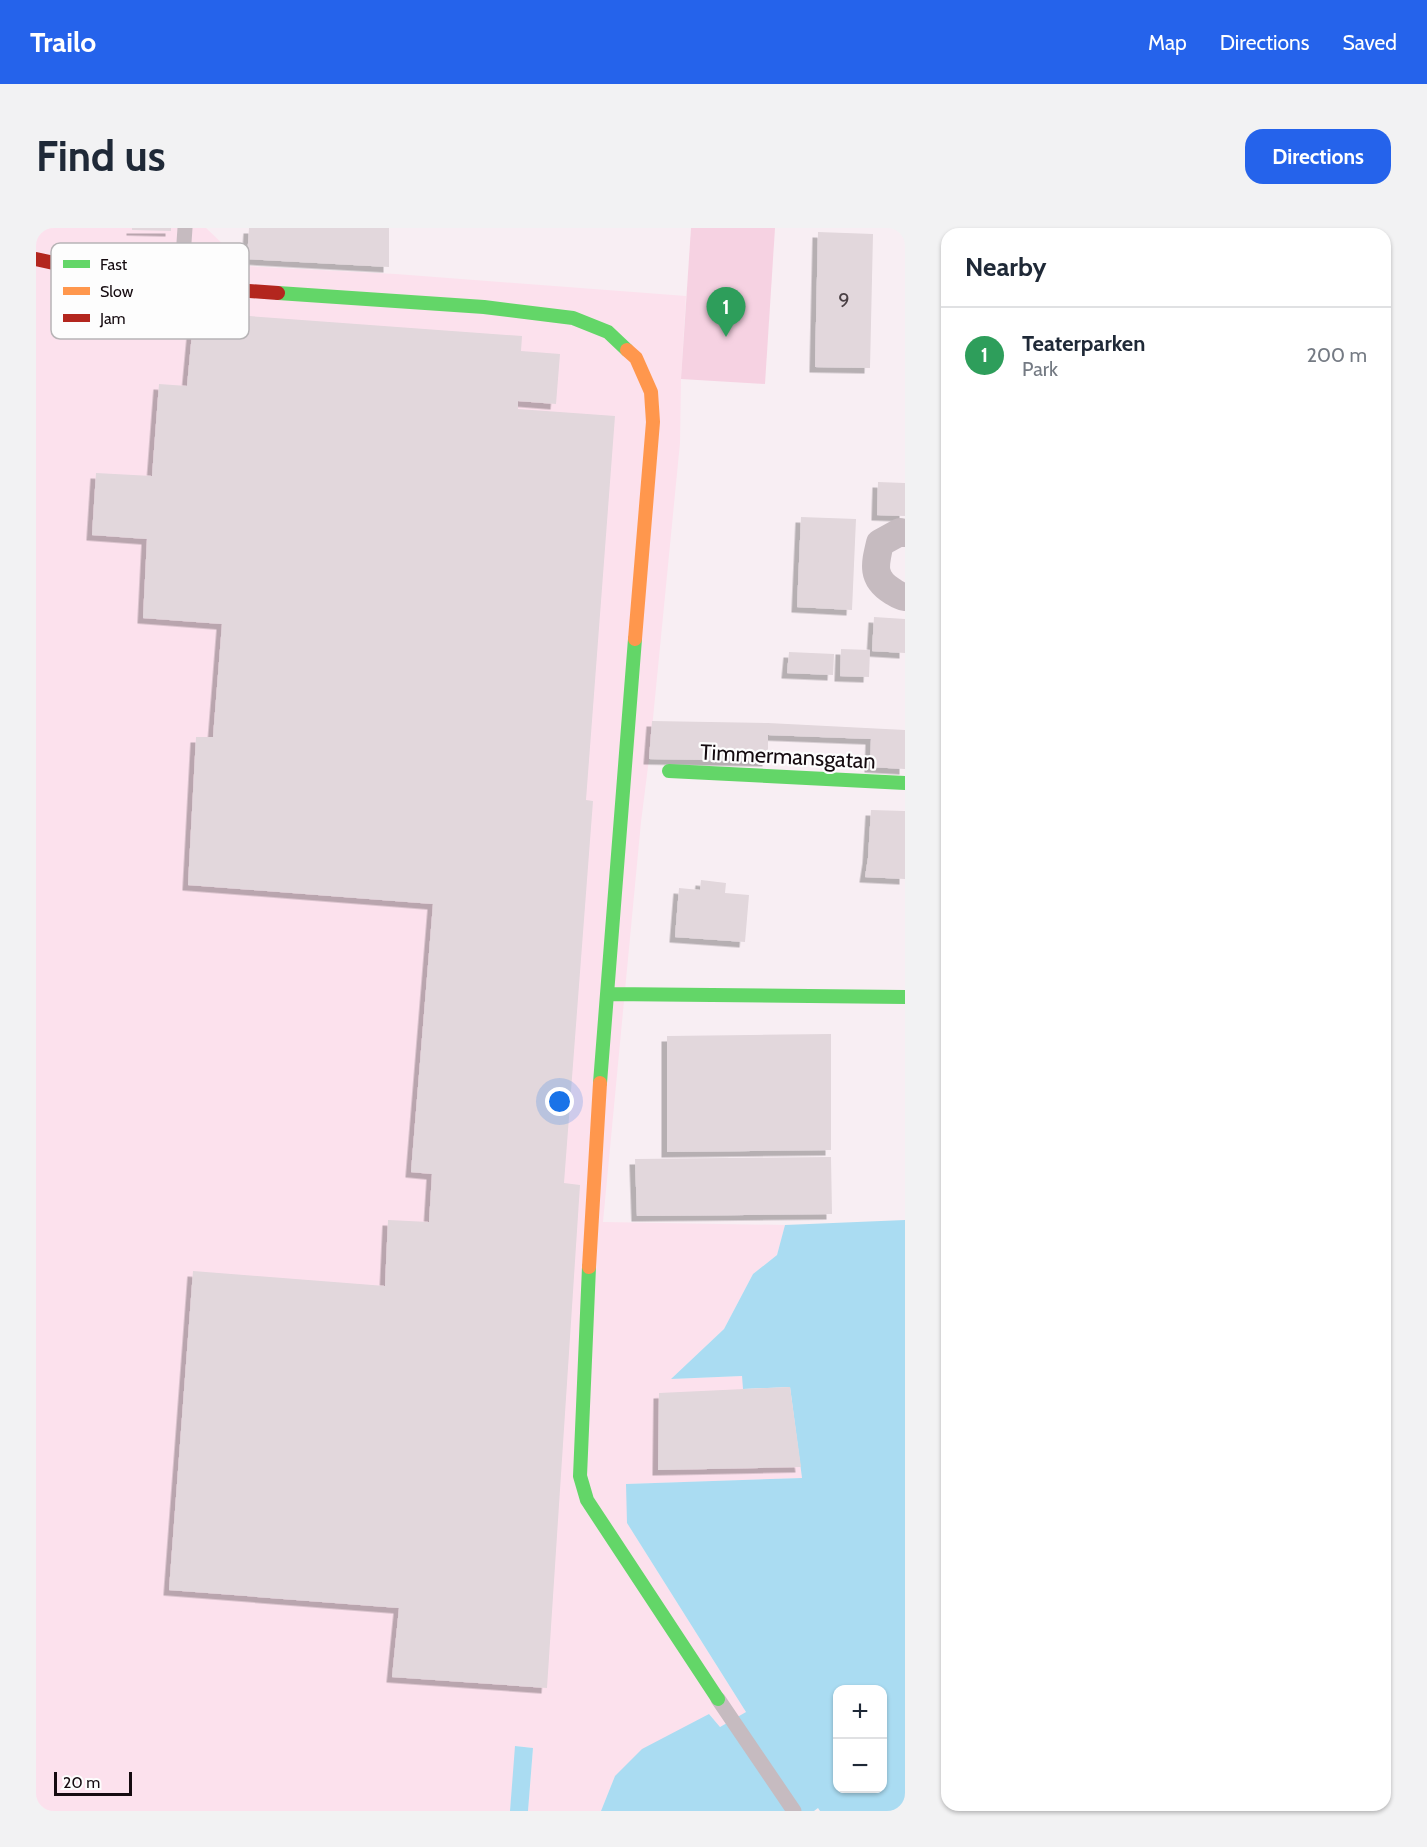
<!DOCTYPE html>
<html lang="en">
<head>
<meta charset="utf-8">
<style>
	body { margin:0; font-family:Cabin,sans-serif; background:#f2f2f3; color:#1f2937 }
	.controls { position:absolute; right:18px; bottom:18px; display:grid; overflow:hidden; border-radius:12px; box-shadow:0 2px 4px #0004 }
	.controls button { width:54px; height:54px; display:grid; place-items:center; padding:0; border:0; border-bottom:2px solid #e0e1e3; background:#fff; color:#1f2937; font:30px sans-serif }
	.scale { position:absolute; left:18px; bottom:15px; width:78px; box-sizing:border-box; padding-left:6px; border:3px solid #150b10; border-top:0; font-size:16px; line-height:21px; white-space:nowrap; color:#150b10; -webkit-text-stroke:4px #fdfdfd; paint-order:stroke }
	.you { position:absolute; left:524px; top:874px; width:21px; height:21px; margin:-15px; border:4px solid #fff; border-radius:50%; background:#1a73e8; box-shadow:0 0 0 9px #1a73e833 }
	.badge { display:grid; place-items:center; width:39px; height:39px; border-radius:50%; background:#2563eb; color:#fff; font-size:20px; font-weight:700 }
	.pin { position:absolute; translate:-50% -50px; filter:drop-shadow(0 2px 3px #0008) }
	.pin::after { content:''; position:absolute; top:32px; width:21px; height:18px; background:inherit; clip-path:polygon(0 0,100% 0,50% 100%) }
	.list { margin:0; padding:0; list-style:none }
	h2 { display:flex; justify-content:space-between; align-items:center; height:78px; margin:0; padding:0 24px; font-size:26px }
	h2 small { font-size:20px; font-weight:400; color:#747a83 }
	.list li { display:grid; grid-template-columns:39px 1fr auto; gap:18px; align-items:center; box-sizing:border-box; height:96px; padding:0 24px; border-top:2px solid #e0e1e3 }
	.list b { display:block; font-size:22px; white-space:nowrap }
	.list p { margin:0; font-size:20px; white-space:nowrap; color:#747a83 }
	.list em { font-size:20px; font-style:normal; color:#747a83 }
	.map { position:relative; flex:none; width:869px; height:1583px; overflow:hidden; border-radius:18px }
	header { display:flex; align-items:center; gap:36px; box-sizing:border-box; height:84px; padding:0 30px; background:#2563eb; color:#fff }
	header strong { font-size:28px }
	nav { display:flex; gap:33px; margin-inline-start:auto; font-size:21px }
	.intro { display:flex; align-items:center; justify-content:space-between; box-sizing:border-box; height:144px; padding:0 36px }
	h1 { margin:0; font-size:42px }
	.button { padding:15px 27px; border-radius:18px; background:#2563eb; color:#fff; font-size:21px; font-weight:700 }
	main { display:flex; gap:36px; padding:0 36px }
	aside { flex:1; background:#fff; border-radius:18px; box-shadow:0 2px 4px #0004 }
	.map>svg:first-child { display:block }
	.built { fill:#fce1ed }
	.green { fill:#f6d2e2 }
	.water { fill:#aadcf2; fill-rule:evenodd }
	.building { fill:#e2d7dc; filter:url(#shadow) }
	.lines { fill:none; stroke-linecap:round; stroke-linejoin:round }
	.lane { stroke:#c6bbc0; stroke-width:15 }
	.street { stroke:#c6bbc0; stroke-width:28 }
	.fast { stroke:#63d668; stroke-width:14 }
	.slow { stroke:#ff974d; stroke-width:14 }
	.jam { stroke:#b3261e; stroke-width:14 }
	.labels { text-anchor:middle; stroke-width:4.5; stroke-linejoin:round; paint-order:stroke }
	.number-label { font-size:20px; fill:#4a4045 }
	.street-label { font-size:22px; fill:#150b10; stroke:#fdfdfd }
	.key { fill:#fdfdfd; stroke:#b7b4b6; stroke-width:1.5 }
	.key-label { font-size:16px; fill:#150b10 }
</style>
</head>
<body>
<header>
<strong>Trailo</strong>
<nav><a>Map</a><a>Directions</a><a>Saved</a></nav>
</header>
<div class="intro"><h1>Find us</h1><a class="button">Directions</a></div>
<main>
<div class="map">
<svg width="869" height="1583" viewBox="0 0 869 1583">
	<defs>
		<filter id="shadow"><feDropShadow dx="-5.5" dy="5.5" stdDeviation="0" flood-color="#0004"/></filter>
	</defs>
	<rect width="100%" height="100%" fill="#f8eef3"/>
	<path class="built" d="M0,0H170L210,38L360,46L650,68L645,151L644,215L613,531L605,594L567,994L749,997L741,1027L717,1046L688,1101L635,1151L706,1148L708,1161L754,1159L766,1250L591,1256V1295L710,1484L684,1499L673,1486L579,1548L565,1583H492L497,1520L480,1518L474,1583H0Z"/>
	<path class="green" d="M655,0H739L729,156L645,151Z"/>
	<path class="water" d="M869,992V1583H784L782,1580L778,1583H565L579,1548L606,1521L673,1486L684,1499L710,1484L591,1295L590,1256L766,1250L754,1159L707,1161L706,1148L635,1151L688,1101L717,1046L741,1027L749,997ZM802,1462H846V1560H802Z
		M479,1518L497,1520L492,1583H474Z"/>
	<path class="building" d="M96,0H135V3L96,2Z
		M213,0H353V39L211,31Z
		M782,4L837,6L834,140L779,139Z
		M158,84L486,108L485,123L524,126L520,176L482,173V181L579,188L550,572L557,573L528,955L544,957L511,1460L356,1449L363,1380L133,1362L157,1043L349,1058L352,992L393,994L396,946L375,944L397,676L152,657L160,509H177L186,396L107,390L111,311L56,307L60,245L116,248L123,156L151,158Z
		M842,254L869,255V288L841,287Z
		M765,289L820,291L816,382L761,379Z
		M838,389L869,391V425L836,423Z
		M805,421L834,422L833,449L804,448Z
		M753,424L798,426L797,447L751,445Z
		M616,493L732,495L869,502V541L834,539L835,511L732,507V533L613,531Z
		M835,582L869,583V651L829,649L832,630Z
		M665,652L690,655L689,665L713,667L709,714L639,709L643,660L664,662Z
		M795,806V922L631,924V808Z
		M795,929L796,986L601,988L599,931Z
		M754,1159L765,1239L622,1242L623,1165Z"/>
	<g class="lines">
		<path class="lane" d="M145,58L149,0
			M682,1471L758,1583"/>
		<path class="street" d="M869,305L864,304L844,315C839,336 835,350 856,363C861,366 863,368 869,369"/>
		<path class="fast" d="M242,65L448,79L537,90L572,104L591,122
			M633,543L869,555
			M572,766L869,769
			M564,855L599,411
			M553,1039L544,1248L551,1272L682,1471"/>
		<path class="slow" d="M591,122L600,130L615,164L617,194L599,411
			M553,1039L564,855"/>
		<path class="jam" d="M0,31L81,49L145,58L242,65"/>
	</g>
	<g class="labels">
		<g class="number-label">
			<text x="808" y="79">9</text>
		</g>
		<g class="street-label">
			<text transform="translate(752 528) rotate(3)" y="8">Timmermansgatan</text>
		</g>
	</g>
	<rect x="15" y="15" width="198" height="96" rx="9" class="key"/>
	<rect x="27" y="32" width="27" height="8" fill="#63d668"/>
	<rect x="27" y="59" width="27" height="8" fill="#ff974d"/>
	<rect x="27" y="86" width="27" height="8" fill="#b3261e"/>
	<g class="key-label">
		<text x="64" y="42">Fast</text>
		<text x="64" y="69">Slow</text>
		<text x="64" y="96">Jam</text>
	</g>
</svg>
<div class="controls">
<button>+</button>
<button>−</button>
</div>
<div class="scale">20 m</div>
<div class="you"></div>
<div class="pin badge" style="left:690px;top:109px;background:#2e9e5b">1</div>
</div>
<aside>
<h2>Nearby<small></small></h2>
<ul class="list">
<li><span class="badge" style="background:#2e9e5b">1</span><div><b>Teaterparken</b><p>Park</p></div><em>200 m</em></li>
</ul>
</aside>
</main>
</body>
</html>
